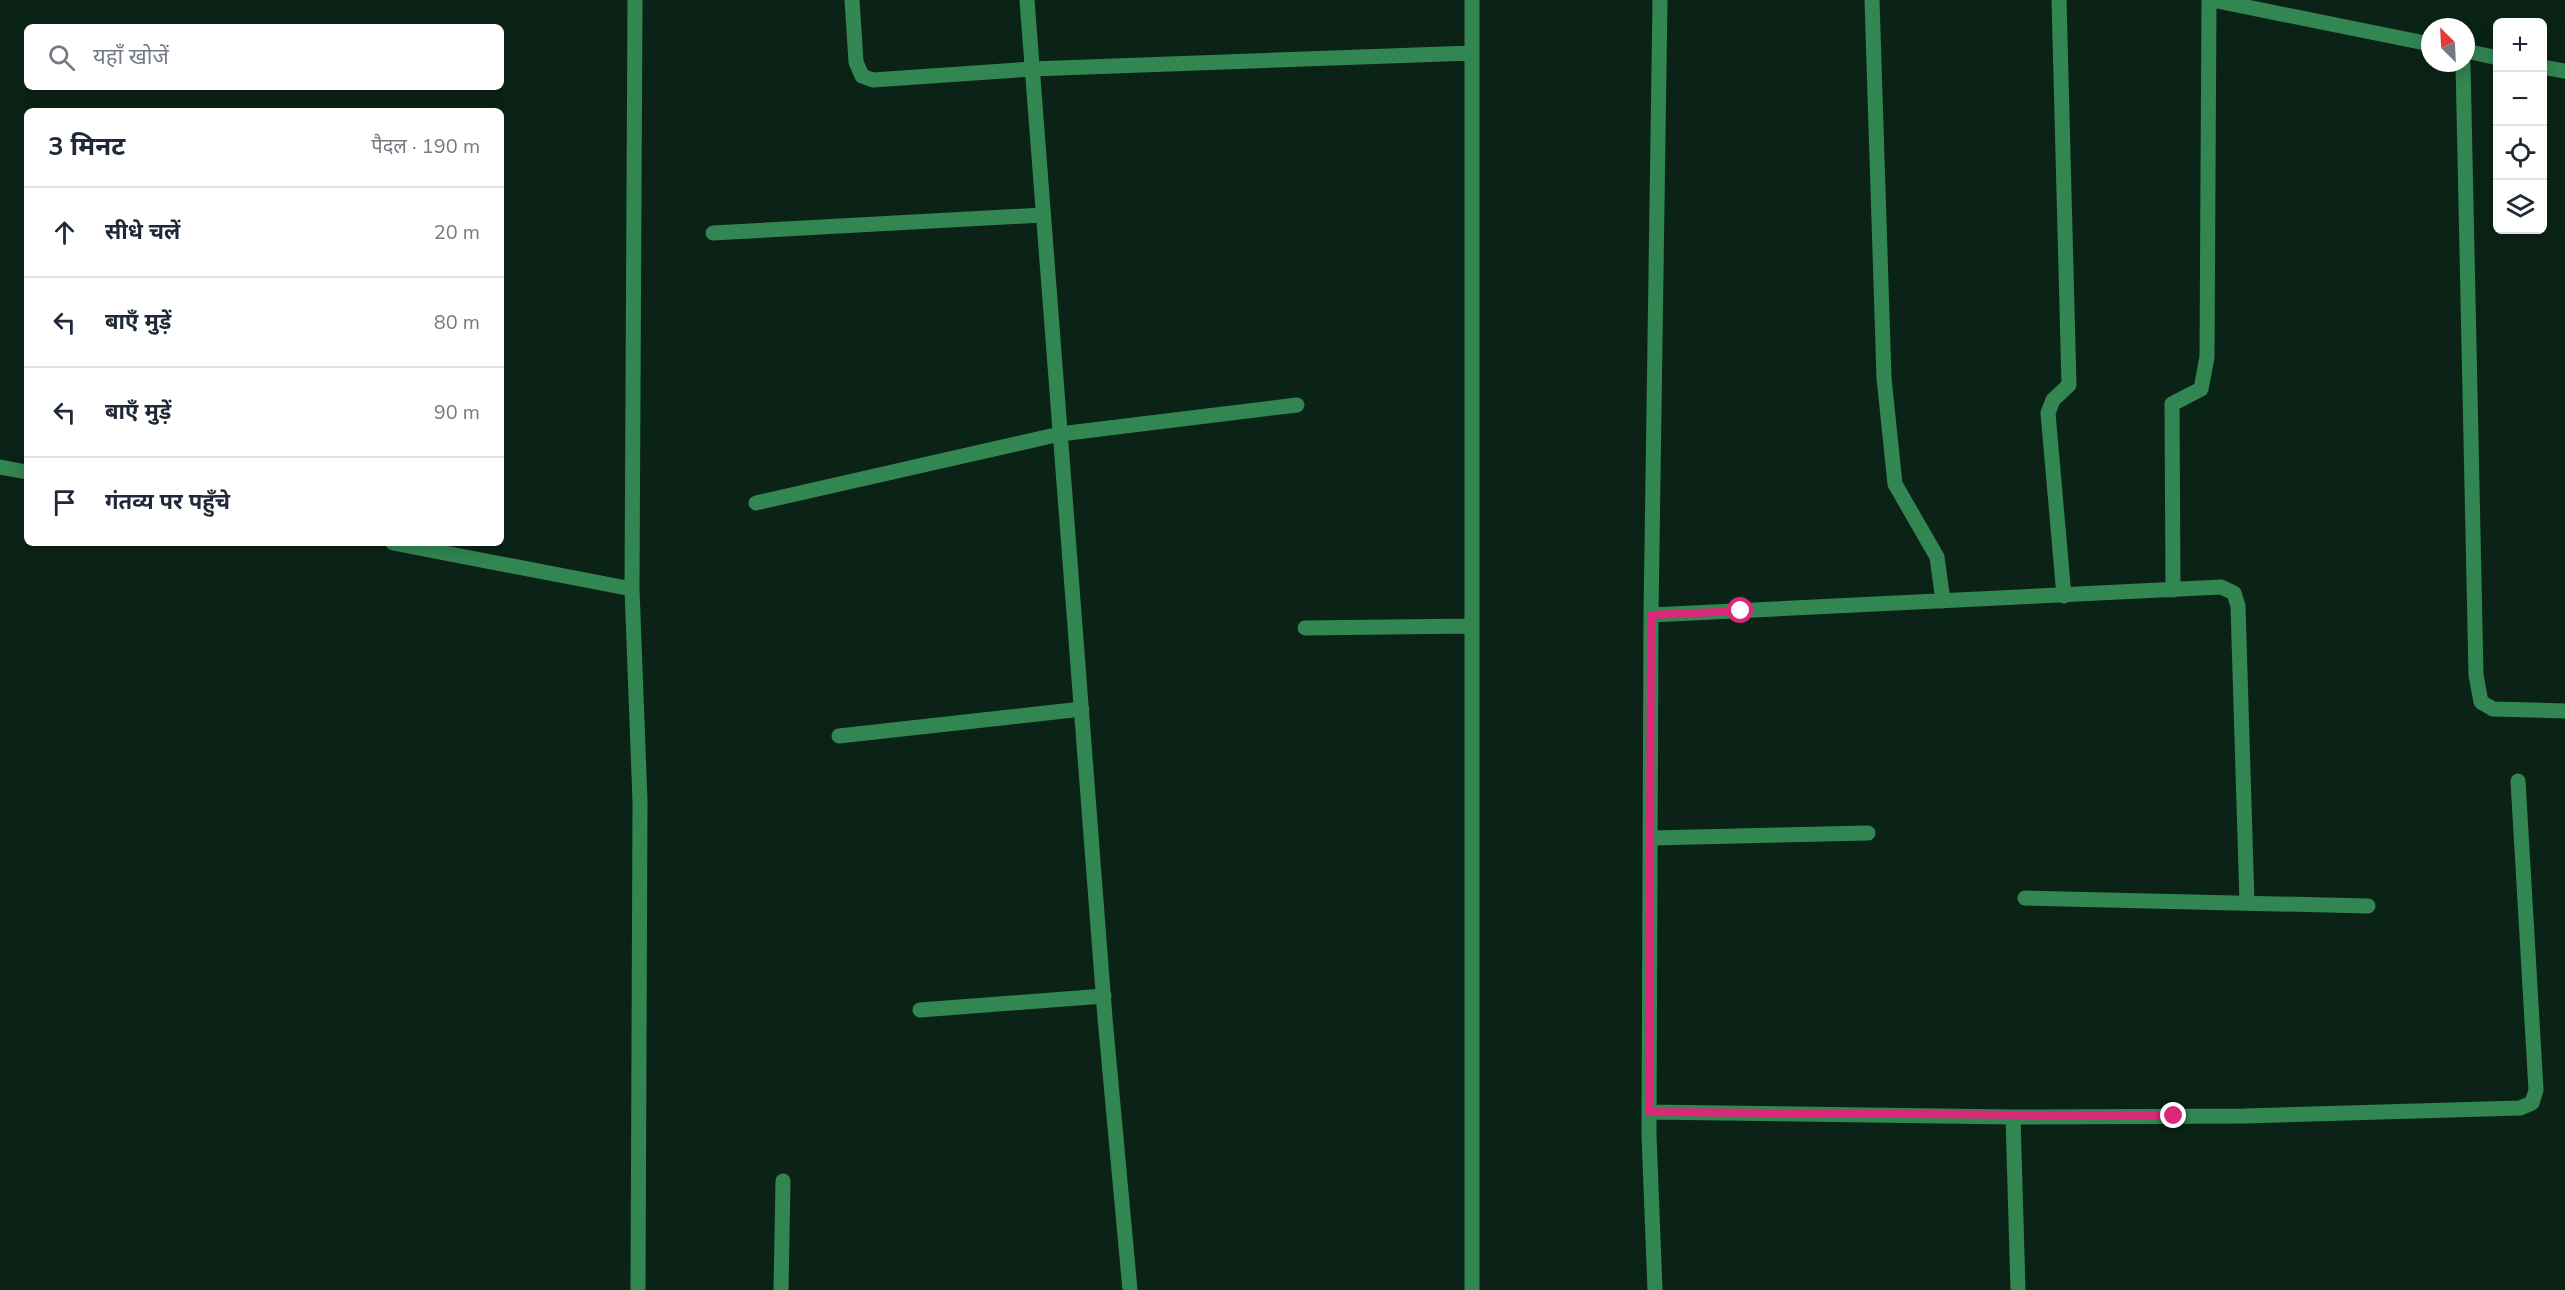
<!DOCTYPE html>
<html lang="hi">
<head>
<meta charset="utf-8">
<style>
	body { margin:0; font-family:"Nunito Sans","Noto Sans Devanagari",sans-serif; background:#f6f6f7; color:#1f2937 }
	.controls { position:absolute; right:18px; top:18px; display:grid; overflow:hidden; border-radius:9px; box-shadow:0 3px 15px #0003 }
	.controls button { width:54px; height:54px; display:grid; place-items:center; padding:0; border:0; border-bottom:2px solid #e0e1e3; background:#fff; color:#1f2937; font:30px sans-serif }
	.compass { position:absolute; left:2421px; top:18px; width:54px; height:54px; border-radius:50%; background:#fff; box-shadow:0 3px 15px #0003; rotate:336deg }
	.stop { position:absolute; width:18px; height:18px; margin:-14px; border:4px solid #db2777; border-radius:50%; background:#fff }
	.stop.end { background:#db2777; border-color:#fff; box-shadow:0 2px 6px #0008 }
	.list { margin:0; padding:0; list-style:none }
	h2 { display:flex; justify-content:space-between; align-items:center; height:78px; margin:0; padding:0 24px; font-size:26px }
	h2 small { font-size:20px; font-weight:400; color:#747a83 }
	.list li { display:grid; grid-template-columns:39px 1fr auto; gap:18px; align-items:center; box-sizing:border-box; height:90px; padding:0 24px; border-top:2px solid #e0e1e3 }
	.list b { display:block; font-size:22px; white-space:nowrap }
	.list em { font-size:20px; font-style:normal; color:#747a83 }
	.icon { flex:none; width:33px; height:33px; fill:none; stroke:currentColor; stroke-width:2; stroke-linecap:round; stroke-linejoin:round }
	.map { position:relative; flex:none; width:2565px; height:1290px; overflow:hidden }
	.search { position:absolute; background:#fff; box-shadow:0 3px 15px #0003; left:24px; top:24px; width:480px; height:66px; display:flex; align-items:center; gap:15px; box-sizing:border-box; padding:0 21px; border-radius:9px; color:#747a83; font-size:22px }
	.panel { position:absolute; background:#fff; box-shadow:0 3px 15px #0003; left:24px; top:108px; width:480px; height:438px; border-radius:9px }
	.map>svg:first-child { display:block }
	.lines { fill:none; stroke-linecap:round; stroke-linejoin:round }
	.minor { stroke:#328652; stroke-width:15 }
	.route { stroke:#db2777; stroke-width:8 }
</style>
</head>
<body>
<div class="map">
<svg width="2565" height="1290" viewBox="0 0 2565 1290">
	<rect width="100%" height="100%" fill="#0b2317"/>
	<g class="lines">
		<path class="minor" d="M635,0L632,589L640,801L638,1290
			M852,0L856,62L862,76L873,80L1032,69L1472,53
			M1027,0L1105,1018L1130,1290
			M1472,0V1290
			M1872,0L1884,378L1895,484L1937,557L1943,601
			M2059,0L2069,385L2053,400L2048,413L2064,596
			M2212,0L2430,44
			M2466,51L2498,58
			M2463,63L2476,675L2481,702L2493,709L2565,711
			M2542,67L2565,71
			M713,233L1043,215
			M0,467L27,472
			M756,503L1060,434L1297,405
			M393,543L632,589
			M2173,590L2172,404L2201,389L2207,357L2209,0
			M1651,615L2221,587L2234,593L2238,606L2247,903
			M1305,628L1472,626
			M839,736L1082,709
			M1652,838L1868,833
			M2025,898L2368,906
			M920,1010L1104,996
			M1649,1112L2013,1117L2244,1116L2520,1108L2532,1103L2536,1090L2518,781
			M2013,1117L2018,1290
			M781,1290L783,1181
			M1655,1290L1649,1135L1651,615L1660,0"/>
	</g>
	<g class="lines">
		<path class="route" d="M1741,611L1651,615L1649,1112L2174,1116"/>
	</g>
</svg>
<div class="controls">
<button>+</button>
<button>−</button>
<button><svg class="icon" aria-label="locate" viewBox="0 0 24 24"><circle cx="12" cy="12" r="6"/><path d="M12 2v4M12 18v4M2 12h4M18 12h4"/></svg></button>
<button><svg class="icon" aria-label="layers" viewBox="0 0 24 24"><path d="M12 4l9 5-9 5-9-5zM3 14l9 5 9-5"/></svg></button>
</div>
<svg class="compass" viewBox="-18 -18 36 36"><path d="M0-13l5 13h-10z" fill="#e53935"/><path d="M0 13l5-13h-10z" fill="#747a83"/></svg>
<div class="stop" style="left:1741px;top:611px"></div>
<div class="stop end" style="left:2174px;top:1116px"></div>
<div class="search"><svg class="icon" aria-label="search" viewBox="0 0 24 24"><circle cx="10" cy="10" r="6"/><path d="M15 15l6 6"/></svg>यहाँ खोजें</div>
<section class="panel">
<h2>3 मिनट<small>पैदल · 190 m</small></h2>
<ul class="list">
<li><svg class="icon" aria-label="ahead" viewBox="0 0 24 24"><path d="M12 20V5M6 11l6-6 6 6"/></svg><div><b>सीधे चलें</b></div><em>20 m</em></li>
<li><svg class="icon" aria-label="left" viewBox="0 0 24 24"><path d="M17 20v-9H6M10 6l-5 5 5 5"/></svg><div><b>बाएँ मुड़ें</b></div><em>80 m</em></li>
<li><svg class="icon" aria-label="left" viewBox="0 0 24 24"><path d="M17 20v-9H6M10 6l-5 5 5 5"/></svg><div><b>बाएँ मुड़ें</b></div><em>90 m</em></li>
<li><svg class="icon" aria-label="arrive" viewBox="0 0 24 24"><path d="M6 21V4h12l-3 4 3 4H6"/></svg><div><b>गंतव्य पर पहुँचे</b></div></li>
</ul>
</section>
</div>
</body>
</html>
